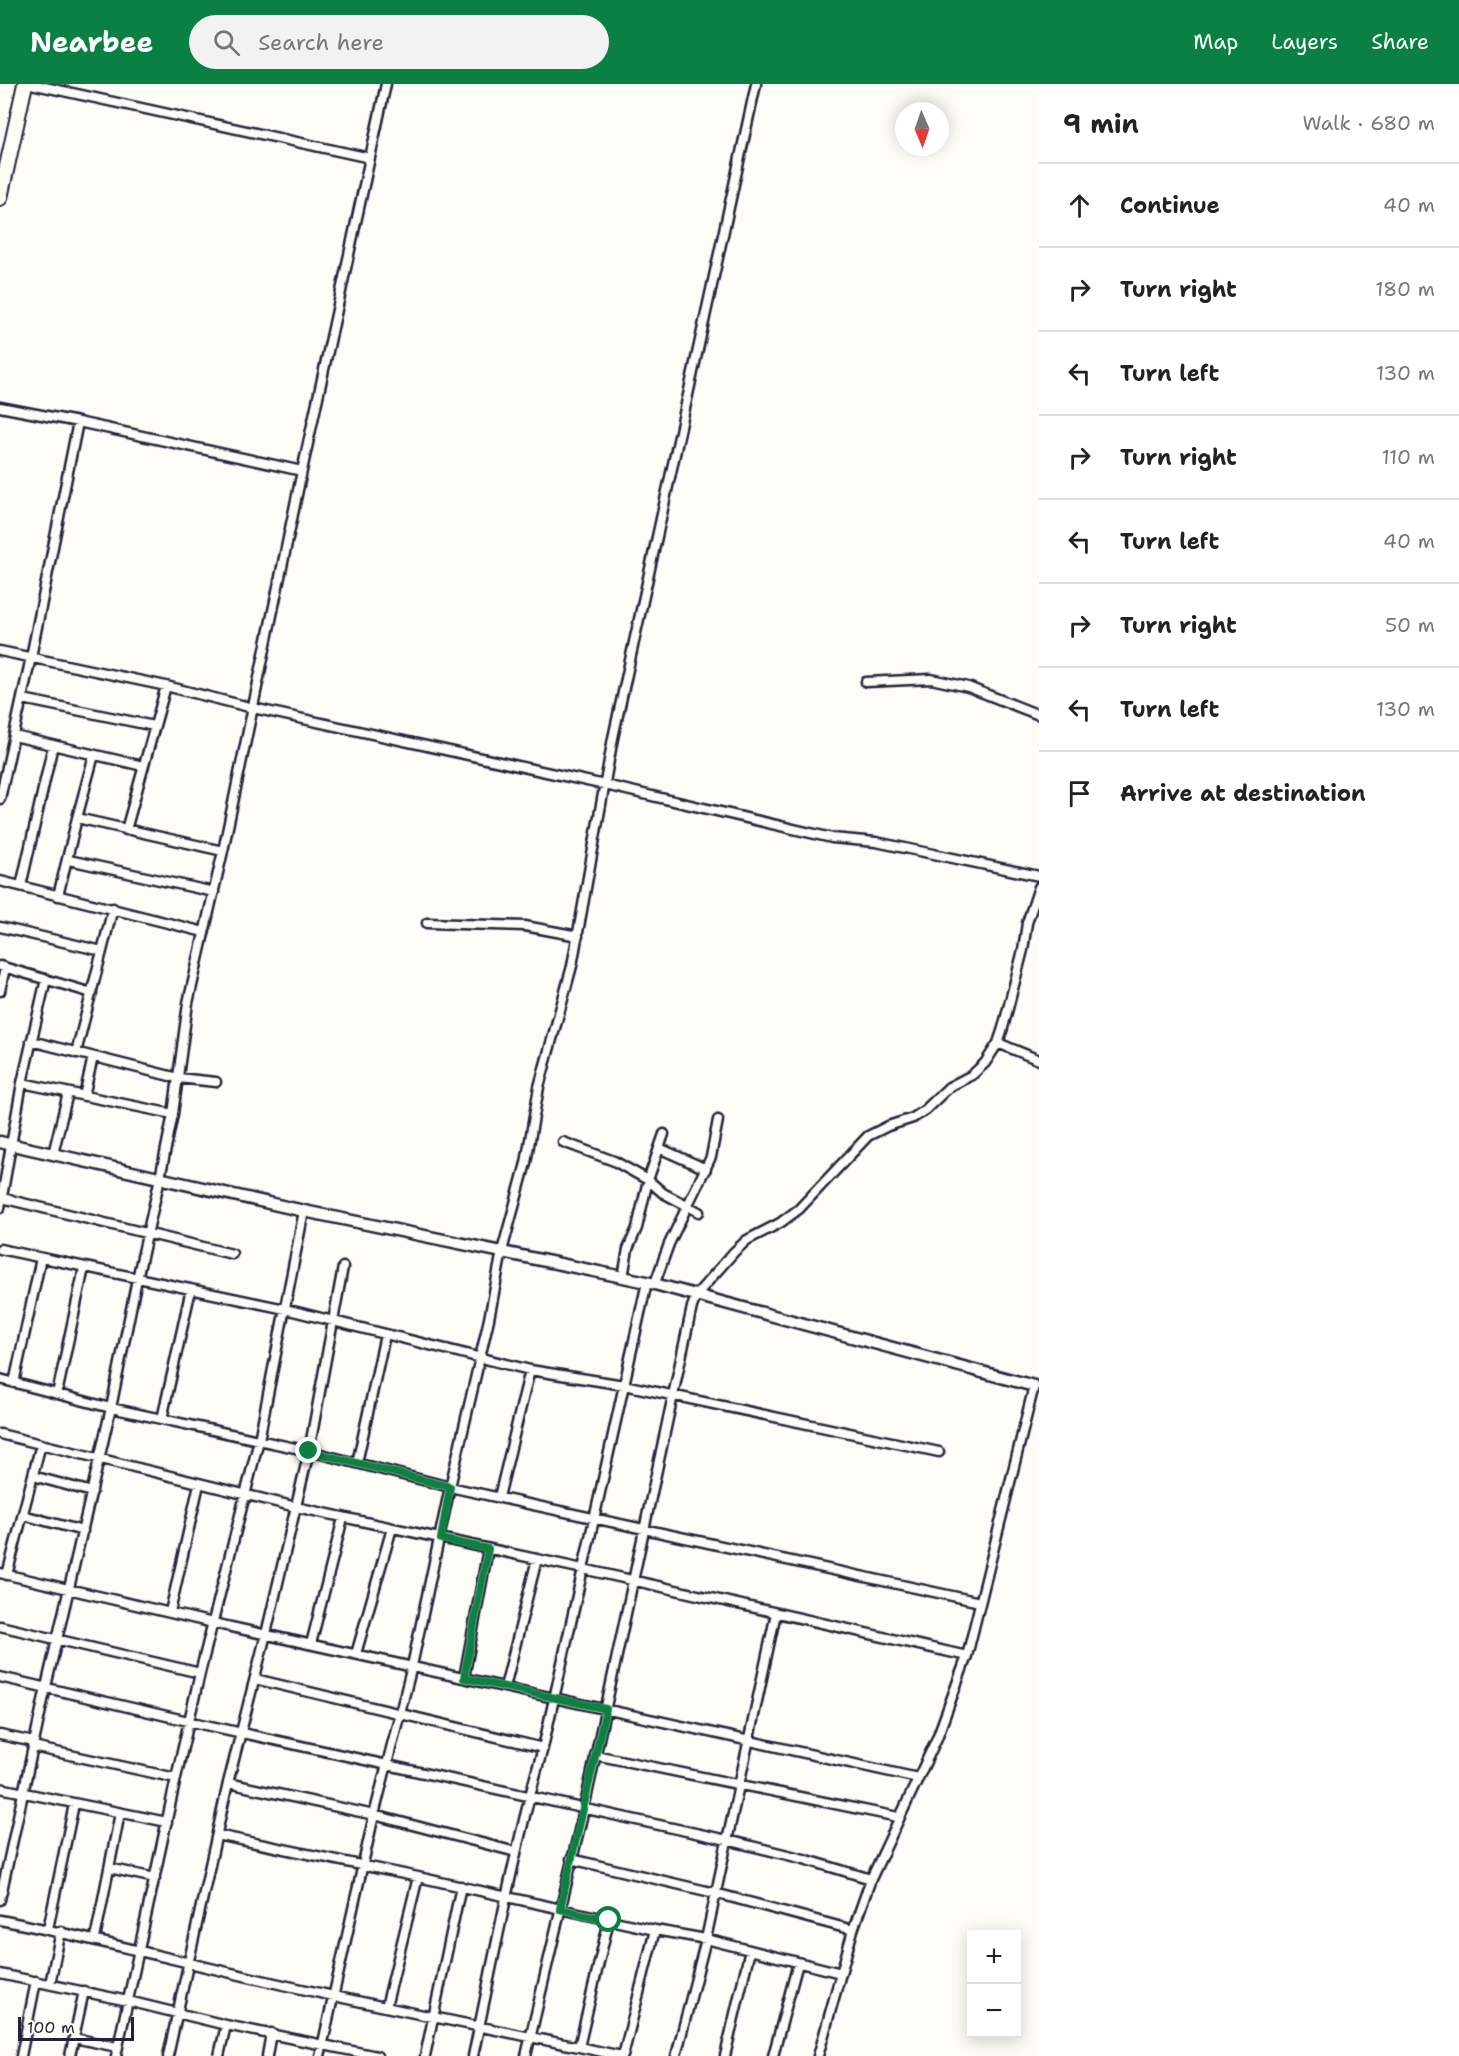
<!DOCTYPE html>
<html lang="en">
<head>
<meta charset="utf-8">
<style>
	body { margin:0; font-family:"Shantell Sans",sans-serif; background:#f2f2f2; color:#222 }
	.controls { position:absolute; right:18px; bottom:18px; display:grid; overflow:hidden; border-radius:0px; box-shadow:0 3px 15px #0003 }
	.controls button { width:54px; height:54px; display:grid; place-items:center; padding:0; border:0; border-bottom:2px solid #e0e0e0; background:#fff; color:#222; font:30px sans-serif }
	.compass { position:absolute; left:895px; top:18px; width:54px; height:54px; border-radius:50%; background:#fff; box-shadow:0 3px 15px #0003; rotate:178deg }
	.scale { position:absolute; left:18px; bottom:15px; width:116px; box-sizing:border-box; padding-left:6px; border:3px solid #22223b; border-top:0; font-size:16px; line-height:21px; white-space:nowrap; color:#22223b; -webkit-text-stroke:4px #fdfcf7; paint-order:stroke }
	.stop { position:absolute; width:18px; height:18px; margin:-14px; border:4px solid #0b8043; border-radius:50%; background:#fff }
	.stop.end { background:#0b8043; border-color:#fff; box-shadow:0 2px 6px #0008 }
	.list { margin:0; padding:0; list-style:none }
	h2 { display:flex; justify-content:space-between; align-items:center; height:78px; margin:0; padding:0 24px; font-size:26px }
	h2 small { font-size:20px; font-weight:400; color:#767676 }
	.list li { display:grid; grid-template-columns:39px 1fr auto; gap:18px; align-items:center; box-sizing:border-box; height:84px; padding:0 24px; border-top:2px solid #e0e0e0 }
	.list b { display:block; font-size:22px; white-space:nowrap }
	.list em { font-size:20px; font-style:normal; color:#767676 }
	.icon { flex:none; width:33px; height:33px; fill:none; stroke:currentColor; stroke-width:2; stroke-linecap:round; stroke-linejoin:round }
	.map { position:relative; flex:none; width:1039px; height:1972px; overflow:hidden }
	header { display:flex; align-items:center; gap:36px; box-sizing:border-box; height:84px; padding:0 30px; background:#0b8043; color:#fff }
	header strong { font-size:28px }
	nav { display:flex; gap:33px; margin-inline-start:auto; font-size:21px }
	.search { width:420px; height:54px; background:#f2f2f2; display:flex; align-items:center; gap:15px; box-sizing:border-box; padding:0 21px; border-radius:33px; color:#767676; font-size:22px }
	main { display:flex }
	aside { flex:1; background:#fff }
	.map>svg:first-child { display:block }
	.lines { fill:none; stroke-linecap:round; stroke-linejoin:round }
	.minor-casing { stroke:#22223b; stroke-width:13 }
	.tertiary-casing { stroke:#22223b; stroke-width:15 }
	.primary-casing { stroke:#22223b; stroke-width:18 }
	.minor { stroke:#fdfcf7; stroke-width:8 }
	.tertiary { stroke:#fdfcf7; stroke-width:10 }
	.primary { stroke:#fdfcf7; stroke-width:14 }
	.route { stroke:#0b8043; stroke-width:8 }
</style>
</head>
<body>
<header>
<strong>Nearbee</strong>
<div class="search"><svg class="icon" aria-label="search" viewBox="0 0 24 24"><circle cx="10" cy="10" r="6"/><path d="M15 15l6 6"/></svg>Search here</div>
<nav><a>Map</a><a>Layers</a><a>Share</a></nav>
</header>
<main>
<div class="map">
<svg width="1039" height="1972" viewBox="0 0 1039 1972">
	<rect width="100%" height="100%" fill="#fdfcf7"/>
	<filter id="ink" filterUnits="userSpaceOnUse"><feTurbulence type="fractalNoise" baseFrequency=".0167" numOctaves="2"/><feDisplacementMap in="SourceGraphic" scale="12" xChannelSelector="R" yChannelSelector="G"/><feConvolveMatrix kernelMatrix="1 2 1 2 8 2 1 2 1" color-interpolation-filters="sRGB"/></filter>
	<g filter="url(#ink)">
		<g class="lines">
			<g class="minor-casing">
				<path id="minor" d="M31,0L370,74
					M0,323L78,338L302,387
					M0,567L166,602L253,624L605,701L832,754L876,758L1039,792
					M866,598L931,595L968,603L1039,631
					M23,615L154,642
					M14,652L143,682
					M0,715L31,573L78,338
					M77,734L94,671
					M126,746L166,602
					M69,776L214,808
					M0,797L204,848
					M21,802L53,661
					M58,812L77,734L223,767
					M427,839L525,842L578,852
					M0,843L102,867
					M0,882L92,909
					M0,907L5,884
					M31,957L178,994L216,998
					M998,959L1039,976
					M76,969L113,824
					M22,999L173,1030
					M84,1012L93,973
					M563,1058L614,1077L648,1096L663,1109L699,1128
					M659,1064L706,1085
					M53,1070L68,1009
					M2,1114L232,1170
					M0,1124L22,999L46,895
					M0,1165L285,1225L530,1286L624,1301L939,1368
					M623,1193L628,1165L637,1144L648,1096L664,1050
					M655,1199L669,1160L711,1073L718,1036
					M0,1295L111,1324L309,1367L450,1403L980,1518
					M14,1299L41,1174
					M57,1310L84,1184
					M162,1335L191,1205
					M0,1350L296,1423L583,1485L967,1572L937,1654L871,1795L853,1846L818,1972
					M357,1379L385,1251
					M33,1392L92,1408
					M499,1413L530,1286
					M23,1431L83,1447
					M0,1489L213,1539L918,1694
					M7,1491L41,1360
					M170,1528L199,1400
					M0,1542L200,1589
					M311,1560L343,1434
					M356,1570L392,1444
					M967,1572L1034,1302
					M0,1593L188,1637L727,1756L804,1775L871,1795
					M464,1594L488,1465
					M255,1595L543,1664
					M505,1603L537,1475
					M0,1651L34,1658
					M33,1663L176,1694L116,1972
					M595,1671L898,1733
					M176,1694L200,1589L259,1356L304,1127
					M228,1699L374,1731L516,1768
					M0,1704L167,1738
					M217,1751L418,1793L655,1846L706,1855L841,1889
					M571,1775L715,1809L853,1846
					M109,1784L155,1794
					M0,1816L46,1603L111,1324L137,1195L160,1094L173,1030L188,919L223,767L302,387L386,0
					M0,1836C89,1853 177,1877 266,1897C384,1924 503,1947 622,1972
					M48,1845L74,1720
					M95,1855L120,1729
					M0,1890L128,1917L226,1941L377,1972
					M50,1900L61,1847
					M386,1923L418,1793
					M74,1954L117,1963
					M579,1963L609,1836
					M21,1972L36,1897
					M70,1972L84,1907
					M168,1972L228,1699L266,1550L309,1367L343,1183
					M219,1972L226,1941
					M267,1972L271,1949
					M320,1972L374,1731L412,1582L450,1403L489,1235L502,1167L526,1079L539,1003L572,882L613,654L756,0
					M425,1972L461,1802
					M473,1972C495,1869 514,1765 543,1664L647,1198
					M526,1972L584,1725L692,1223L697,1210L734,1168L747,1156L780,1139L799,1125L868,1052L888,1042L913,1034L925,1026L949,1003L972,991L985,979L998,959L1003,944L1023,866L1027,839L1039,803
					M623,1972L655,1846
					M676,1972L706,1855L776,1529
					M725,1972L750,1866
					M773,1972L798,1879"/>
			</g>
			<g class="tertiary-casing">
				<path id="tertiary" d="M0,1058L304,1127L647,1198L1034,1302"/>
			</g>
			<g class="primary-casing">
				<path id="primary" d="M0,114L25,0"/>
			</g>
			<use href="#minor" class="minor"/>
			<use href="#tertiary" class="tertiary"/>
			<use href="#primary" class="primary"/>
		</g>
	</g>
	<g class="lines" filter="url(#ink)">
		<path class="route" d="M309,1367L450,1403L441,1455L488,1465L464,1594L606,1625L560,1825L609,1836"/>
	</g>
</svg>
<div class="controls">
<button>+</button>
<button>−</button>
</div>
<svg class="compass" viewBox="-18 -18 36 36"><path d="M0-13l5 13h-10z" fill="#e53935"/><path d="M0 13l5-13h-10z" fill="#767676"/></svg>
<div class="scale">100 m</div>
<div class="stop" style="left:609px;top:1836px"></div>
<div class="stop end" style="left:309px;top:1367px"></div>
</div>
<aside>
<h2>9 min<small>Walk · 680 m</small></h2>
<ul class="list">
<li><svg class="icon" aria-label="ahead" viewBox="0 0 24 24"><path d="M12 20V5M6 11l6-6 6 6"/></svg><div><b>Continue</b></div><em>40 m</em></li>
<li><svg class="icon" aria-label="right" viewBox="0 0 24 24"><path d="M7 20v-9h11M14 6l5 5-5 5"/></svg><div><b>Turn right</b></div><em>180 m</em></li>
<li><svg class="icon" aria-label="left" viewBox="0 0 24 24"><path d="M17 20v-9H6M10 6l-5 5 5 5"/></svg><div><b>Turn left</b></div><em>130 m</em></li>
<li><svg class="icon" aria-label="right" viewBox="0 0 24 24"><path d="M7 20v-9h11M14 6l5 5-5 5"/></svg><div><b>Turn right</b></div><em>110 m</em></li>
<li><svg class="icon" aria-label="left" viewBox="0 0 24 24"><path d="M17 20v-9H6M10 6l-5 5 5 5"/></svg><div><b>Turn left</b></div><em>40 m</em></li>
<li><svg class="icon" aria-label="right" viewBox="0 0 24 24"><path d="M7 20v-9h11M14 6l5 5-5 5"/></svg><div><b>Turn right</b></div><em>50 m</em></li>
<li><svg class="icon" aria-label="left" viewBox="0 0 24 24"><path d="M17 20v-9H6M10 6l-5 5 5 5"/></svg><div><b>Turn left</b></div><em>130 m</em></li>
<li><svg class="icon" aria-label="arrive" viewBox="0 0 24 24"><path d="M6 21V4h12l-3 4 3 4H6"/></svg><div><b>Arrive at destination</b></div></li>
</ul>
</aside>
</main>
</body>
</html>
